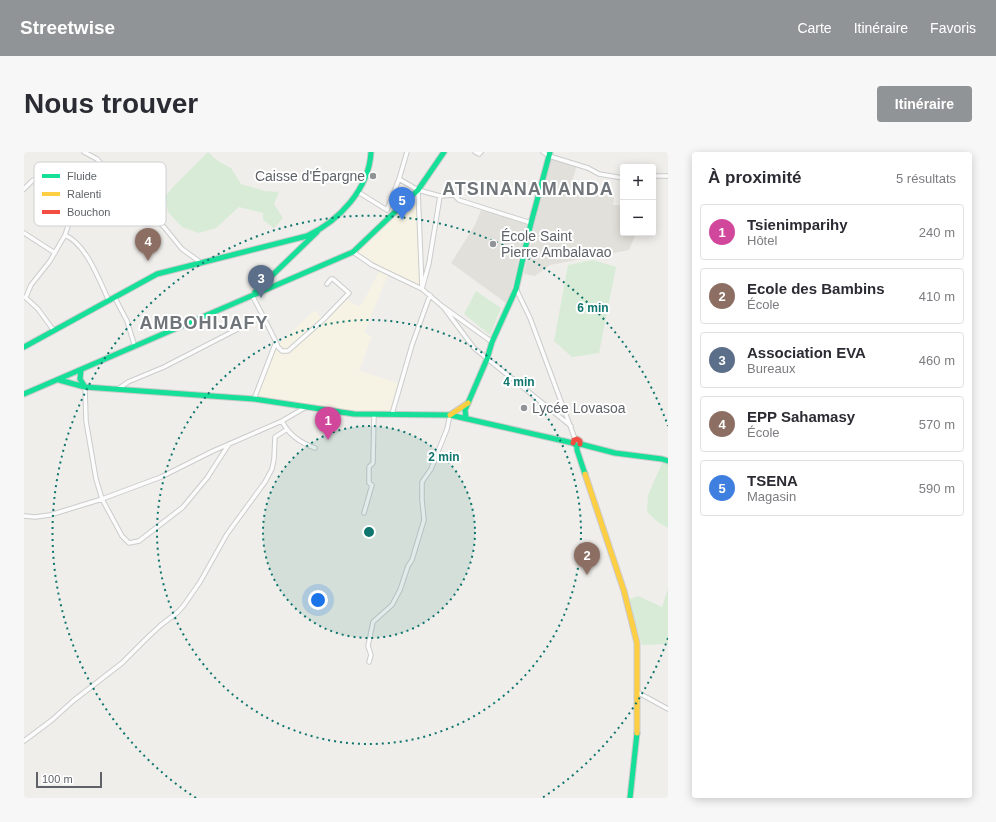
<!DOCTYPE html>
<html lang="fr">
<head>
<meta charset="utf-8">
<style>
	body { margin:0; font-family:Helvetica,sans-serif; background:#f7f7f7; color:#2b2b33 }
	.controls { position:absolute; right:12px; top:12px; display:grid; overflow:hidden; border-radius:4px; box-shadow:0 2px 10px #0003 }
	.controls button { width:36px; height:36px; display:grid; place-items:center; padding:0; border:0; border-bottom:1px solid #e1e1e2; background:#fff; color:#2b2b33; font:20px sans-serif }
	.scale { position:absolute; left:12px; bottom:10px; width:66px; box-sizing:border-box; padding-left:4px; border:2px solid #5f6368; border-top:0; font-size:11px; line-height:14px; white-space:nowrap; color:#5f6368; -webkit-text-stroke:3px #fff; paint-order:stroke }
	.you { position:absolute; left:294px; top:448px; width:14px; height:14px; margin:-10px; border:3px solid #fff; border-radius:50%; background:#1a73e8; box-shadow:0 0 0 6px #1a73e833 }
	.badge { display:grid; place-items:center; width:26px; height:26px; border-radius:50%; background:#919496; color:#fff; font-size:13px; font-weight:700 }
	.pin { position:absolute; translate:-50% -33px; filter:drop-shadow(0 1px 2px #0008) }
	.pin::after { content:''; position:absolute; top:21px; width:14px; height:12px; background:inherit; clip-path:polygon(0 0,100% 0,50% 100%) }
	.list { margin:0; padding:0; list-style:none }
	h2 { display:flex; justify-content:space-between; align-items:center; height:52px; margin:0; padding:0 16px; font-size:17px }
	h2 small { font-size:13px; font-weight:400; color:#7c7c81 }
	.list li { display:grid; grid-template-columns:26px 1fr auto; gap:12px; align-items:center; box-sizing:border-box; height:56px; margin:0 8px 8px; padding:0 8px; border:1px solid #e1e1e2; border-radius:4px }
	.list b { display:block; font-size:15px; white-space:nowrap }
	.list p { margin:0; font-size:13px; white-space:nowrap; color:#7c7c81 }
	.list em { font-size:13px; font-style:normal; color:#7c7c81 }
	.map { position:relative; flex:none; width:644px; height:646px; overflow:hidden; border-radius:4px }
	header { display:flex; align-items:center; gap:24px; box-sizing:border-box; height:56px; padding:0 20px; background:#919496; color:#fff }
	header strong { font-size:19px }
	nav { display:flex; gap:22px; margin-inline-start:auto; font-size:14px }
	.intro { display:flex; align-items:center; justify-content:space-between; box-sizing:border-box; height:96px; padding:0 24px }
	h1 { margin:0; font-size:28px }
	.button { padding:10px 18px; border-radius:4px; background:#919496; color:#fff; font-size:14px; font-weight:700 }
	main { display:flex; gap:24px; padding:0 24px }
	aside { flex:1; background:#fff; border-radius:4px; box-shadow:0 2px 10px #0003 }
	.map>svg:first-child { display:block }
	.commercial { fill:#f7f3e4 }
	.education { fill:#e2e0da }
	.green { fill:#d8ebd6 }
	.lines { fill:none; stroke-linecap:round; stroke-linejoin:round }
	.street-casing { stroke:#cbcccc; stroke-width:5.5 }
	.fast-casing { stroke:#cacacb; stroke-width:7 }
	.slow-casing { stroke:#cacacb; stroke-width:7 }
	.jam-casing { stroke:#cacacb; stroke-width:7 }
	.street { stroke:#fdfcfc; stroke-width:3.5 }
	.fast { stroke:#16e098; stroke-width:5 }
	.slow { stroke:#ffcf43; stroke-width:5 }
	.jam { stroke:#f24e42; stroke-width:5 }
	.ring { fill:none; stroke:#0f766e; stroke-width:2; stroke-dasharray:2 4 }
	.poi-dot { fill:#919496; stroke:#fff; stroke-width:1.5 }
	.labels { text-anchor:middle; stroke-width:4; stroke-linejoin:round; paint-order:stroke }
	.poi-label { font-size:14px; fill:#5f6368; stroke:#fff; text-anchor:start }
	.district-label { font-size:18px; font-weight:bold; letter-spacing:1px; fill:#70757a; stroke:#fff }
	.key { fill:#fff; stroke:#cfd0d2; stroke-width:1 }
	.key-label { font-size:11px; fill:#5f6368 }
	.centre { fill:#0f766e; stroke:#fff; stroke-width:2 }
	.ring-label { font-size:12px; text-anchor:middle; font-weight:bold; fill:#0f766e; stroke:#fff; stroke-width:4; stroke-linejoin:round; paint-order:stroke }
</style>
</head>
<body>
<header>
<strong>Streetwise</strong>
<nav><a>Carte</a><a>Itinéraire</a><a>Favoris</a></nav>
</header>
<div class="intro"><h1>Nous trouver</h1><a class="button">Itinéraire</a></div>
<main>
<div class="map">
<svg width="644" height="646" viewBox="0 0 644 646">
	<rect width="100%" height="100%" fill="#efeeea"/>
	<path class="commercial" d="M394,38L396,135L362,118L329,97Z
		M356,118L364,122L340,181L348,184L335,219L374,231L367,261H331L231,244L251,197L256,191L291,158L299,168L320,146L334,154L338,152Z"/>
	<path class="education" d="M526,5L553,13L547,33L590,46L589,53H599V81L612,82L605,98L526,113L511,124L500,122L510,78L508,73Z
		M457,58L503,71L488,137L482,151L427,111L451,73Z"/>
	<path class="green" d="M184,0L194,9L207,16L217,32L241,39L255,40L250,52L259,66L250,76L239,68V61L215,55L192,76L175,81L158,75L144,60L141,45L148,36Z
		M569,108L592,115L575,201L548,205L530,189L544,113Z
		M452,139L477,156L466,183L440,162Z
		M639,309L644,310V376L635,371L623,360L624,343Z
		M644,437V492L618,493L604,448L614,444L638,455Z"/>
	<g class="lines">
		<g class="street-casing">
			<path id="street" d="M60,0L73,7L85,21L112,40L119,49L125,63
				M451,0L455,2L457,0
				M519,0L525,4L564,16L575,22L599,26
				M629,24H644
				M375,27L394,38L416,44L405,111L398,137L418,154L468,190
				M0,37L9,28H23L66,45L99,53L125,63L140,75L158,97L176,110
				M334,40L363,58L375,27L383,0
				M416,44L430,43L435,48L507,71
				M0,81L31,101
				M41,83C63,93 75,128 85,149
				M329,100L348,113L398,137L394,38
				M492,137L506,166L551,287
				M1,145L14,157L30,179
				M2,145L7,133L26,109L41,83L46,68L66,45
				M91,146L103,169L111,195
				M420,156L450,196L547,274
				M252,190L254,195L258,199H264L299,168L325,141L309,127H307L303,132
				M61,235L62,269L72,327L78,347L98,384L105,391L115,389L159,355L183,326L205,292
				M94,237L104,230L140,215L239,164L228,143
				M230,247L252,190L239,164
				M368,262L388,193L406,143
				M258,269C264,282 277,291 291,296
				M340,361L348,333L345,331V315L349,311L350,262
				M0,364L11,365L26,363L78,347L137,325L189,299L258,269L282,255
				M345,510L347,503L344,494L349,470L368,453L376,438L384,414L388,408L400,368L398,348V330L407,317L423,277L426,263
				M613,540L644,557
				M0,589L28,568L49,549L98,511L123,486L137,473L154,460L160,453L176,430L203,382L241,330L248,317L250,307L251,285L262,278"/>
		</g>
		<g class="fast-casing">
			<path id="fast" d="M231,140L293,80
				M0,195L133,122L283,84C315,69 345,37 347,0
				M57,218L56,227L61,235
				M35,228L61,235L230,247L330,262L426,263L549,291L553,294V298L561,322
				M0,242L329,100L394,38L420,0
				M442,266L441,258L463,207L468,190L492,137L507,71L526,0
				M553,294L556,292L591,301L638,307L644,309
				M606,646L613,581"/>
		</g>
		<g class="slow-casing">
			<path id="slow" d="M426,263L444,251
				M561,322L600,439L613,491V581"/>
		</g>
		<g class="jam-casing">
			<path id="jam" d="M549,291L550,288L553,287L556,289V292"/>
		</g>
		<use href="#street" class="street"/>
		<use href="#fast" class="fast"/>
		<use href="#slow" class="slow"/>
		<use href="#jam" class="jam"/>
	</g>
	<circle cx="345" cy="380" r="106" fill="#0f766e" fill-opacity=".12"/>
	<g class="ring">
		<circle cx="345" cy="380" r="106"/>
		<circle cx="345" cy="380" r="212"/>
		<path d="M644 486A317 317 0 0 1 518 646M172 646A317 317 0 1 1 644 274"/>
	</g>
	<g class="poi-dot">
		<circle cx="349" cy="24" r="4"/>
		<circle cx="469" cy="92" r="4"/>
		<circle cx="500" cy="256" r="4"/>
	</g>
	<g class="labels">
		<g class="poi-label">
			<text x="341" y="29" text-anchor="end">Caisse d'Épargne</text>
			<text x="477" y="89">École Saint<tspan x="477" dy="16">Pierre Ambalavao</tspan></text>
			<text x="508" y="261">Lycée Lovasoa</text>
		</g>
		<g class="district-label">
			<text x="504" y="43">ATSINANAMANDA</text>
			<text x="180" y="177">AMBOHIJAFY</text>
		</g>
	</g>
	<rect x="10" y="10" width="132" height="64" rx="6" class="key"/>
	<rect x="18" y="22" width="18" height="4" fill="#16e098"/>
	<rect x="18" y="40" width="18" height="4" fill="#ffcf43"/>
	<rect x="18" y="58" width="18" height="4" fill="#f24e42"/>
	<g class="key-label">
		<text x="43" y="28">Fluide</text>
		<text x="43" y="46">Ralenti</text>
		<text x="43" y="64">Bouchon</text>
	</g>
	<circle cx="345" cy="380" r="6" class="centre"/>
	<g class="ring-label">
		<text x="569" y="160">6 min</text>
		<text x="495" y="234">4 min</text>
		<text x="420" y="309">2 min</text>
	</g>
</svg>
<div class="controls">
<button>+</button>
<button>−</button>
</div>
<div class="scale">100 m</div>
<div class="you"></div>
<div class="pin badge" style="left:304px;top:288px;background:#d1479c">1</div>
<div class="pin badge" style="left:563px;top:423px;background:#8d6e63">2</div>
<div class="pin badge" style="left:237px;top:146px;background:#5c6f8a">3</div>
<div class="pin badge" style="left:124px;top:109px;background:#8d6e63">4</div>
<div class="pin badge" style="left:378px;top:68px;background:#3f7fe0">5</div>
</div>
<aside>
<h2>À proximité<small>5 résultats</small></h2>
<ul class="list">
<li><span class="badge" style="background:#d1479c">1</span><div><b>Tsienimparihy</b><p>Hôtel</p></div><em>240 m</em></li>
<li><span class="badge" style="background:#8d6e63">2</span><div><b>Ecole des Bambins</b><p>École</p></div><em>410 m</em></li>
<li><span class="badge" style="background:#5c6f8a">3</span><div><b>Association EVA</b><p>Bureaux</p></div><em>460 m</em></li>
<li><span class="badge" style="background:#8d6e63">4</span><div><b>EPP Sahamasy</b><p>École</p></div><em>570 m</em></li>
<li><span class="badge" style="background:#3f7fe0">5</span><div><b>TSENA</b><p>Magasin</p></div><em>590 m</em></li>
</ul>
</aside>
</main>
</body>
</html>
